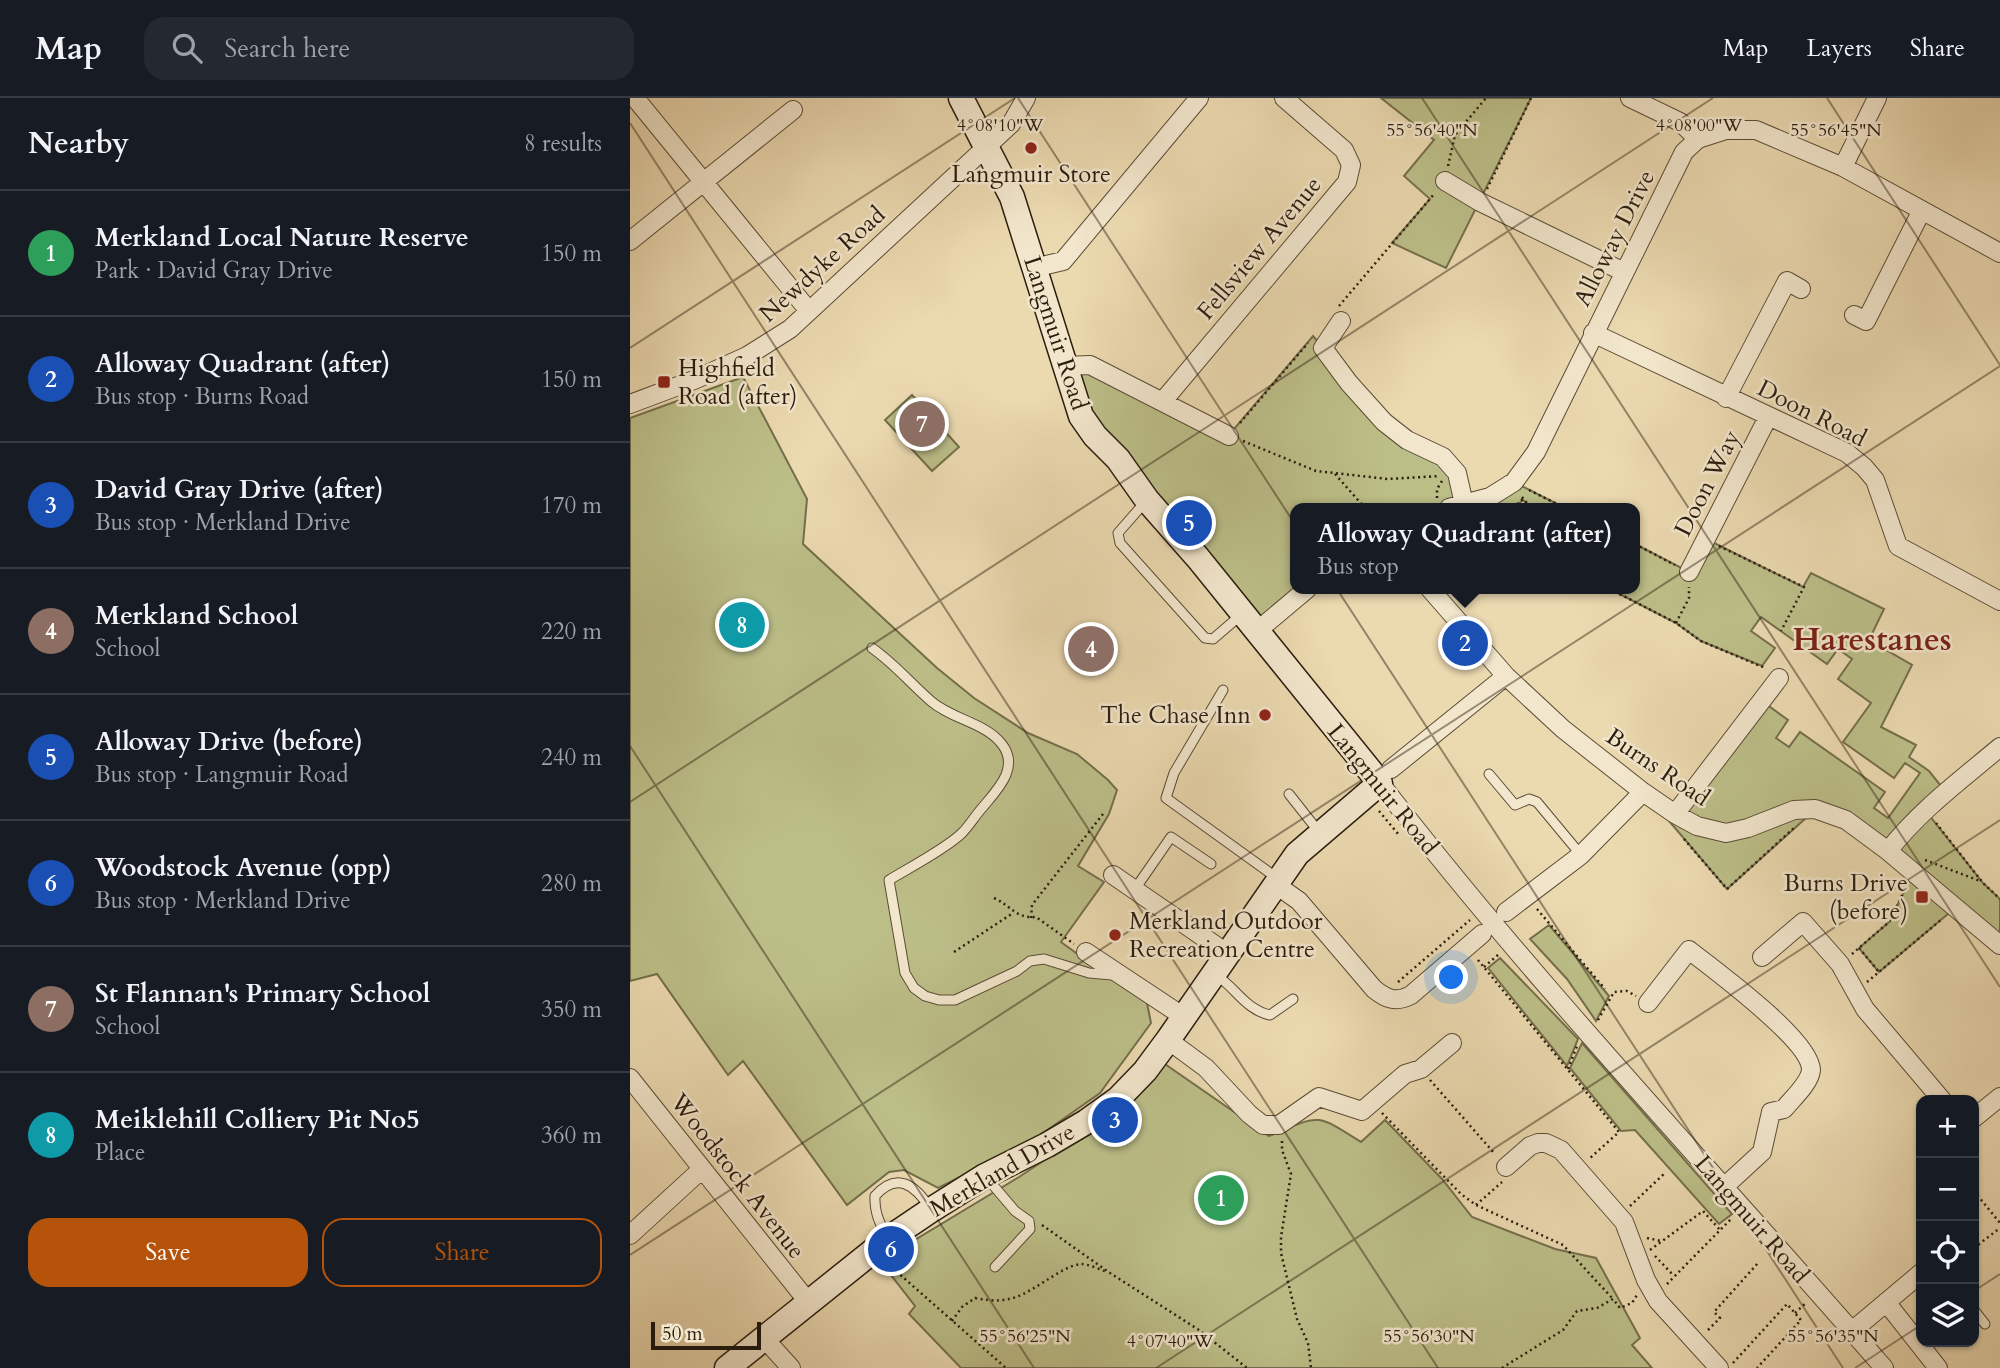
<!DOCTYPE html>
<html lang="en">
<head>
<meta charset="utf-8">
<style>
	body { margin:0; font-family:Cardo,serif; background:#242831; color:#f1f3f6 }
	.controls { position:absolute; right:21px; bottom:21px; display:grid; overflow:hidden; border-radius:14px; box-shadow:0 2px 5px #0004 }
	.controls button { width:63px; height:63px; display:grid; place-items:center; padding:0; border:0; border-bottom:2px solid #363941; background:#171b24; color:#f1f3f6; font:35px sans-serif }
	.scale { position:absolute; left:21px; bottom:18px; width:110px; box-sizing:border-box; padding-left:7px; border:4px solid #2b1d0e; border-top:0; font-size:19px; line-height:24px; white-space:nowrap; color:#2b1d0e; -webkit-text-stroke:5px #f2e6cc; paint-order:stroke }
	.you { position:absolute; left:822px; top:880px; width:24px; height:24px; margin:-18px; border:5px solid #fff; border-radius:50%; background:#1a73e8; box-shadow:0 0 0 10px #1a73e833 }
	.badge { display:grid; place-items:center; width:46px; height:46px; border-radius:50%; background:#b45309; color:#fff; font-size:23px; font-weight:700 }
	.pin { position:absolute; translate:-50% -50%; border:4px solid #fff; box-shadow:0 2px 7px #0006 }
	.popup { position:absolute; left:660px; top:405px; width:350px; height:91px; box-sizing:border-box; display:grid; place-content:center; border-radius:14px; background:#171b24; filter:drop-shadow(0 2px 5px #0005); font-size:23px; white-space:nowrap; color:#9ea1a6 }
	.popup b { font-size:26px; color:#f1f3f6 }
	.popup::after { content:''; position:absolute; left:50%; top:100%; margin-left:-14px; border:14px solid transparent; border-top-color:#171b24 }
	.list { margin:0; padding:0; list-style:none }
	h2 { display:flex; justify-content:space-between; align-items:center; height:91px; margin:0; padding:0 28px; font-size:30px }
	h2 small { font-size:23px; font-weight:400; color:#9ea1a6 }
	.list li { display:grid; grid-template-columns:46px 1fr auto; gap:21px; align-items:center; box-sizing:border-box; height:126px; padding:0 28px; border-top:2px solid #363941 }
	.list b { display:block; font-size:26px; white-space:nowrap }
	.list p { margin:0; font-size:23px; white-space:nowrap; color:#9ea1a6 }
	.list em { font-size:23px; font-style:normal; color:#9ea1a6 }
	.actions { display:flex; gap:14px; padding:21px 28px }
	.actions a { flex:1; padding:16px 0; border:2px solid #b45309; border-radius:21px; text-align:center; font-size:24px; color:#b45309 }
	.actions .main { background:#b45309; color:#fff }
	.icon { flex:none; width:38px; height:38px; fill:none; stroke:currentColor; stroke-width:2; stroke-linecap:round; stroke-linejoin:round }
	.map { position:relative; flex:none; width:1370px; height:1270px; overflow:hidden }
	header { display:flex; align-items:center; gap:42px; box-sizing:border-box; height:98px; padding:0 35px; background:#171b24; border-bottom:2px solid #363941 }
	header strong { font-size:33px }
	nav { display:flex; gap:38px; margin-inline-start:auto; font-size:24px }
	.search { width:490px; height:63px; background:#242831; display:flex; align-items:center; gap:18px; box-sizing:border-box; padding:0 24px; border-radius:21px; color:#9ea1a6; font-size:26px }
	main { display:flex }
	aside { flex:1; background:#171b24 }
	.map>svg:first-child { display:block }
	.green { fill:#bcbe88; stroke:#746e4b; stroke-width:2 }
	.lines { fill:none; stroke-linecap:round; stroke-linejoin:round }
	.lane-casing { stroke:#5b4c36; stroke-width:11 }
	.street-casing { stroke:#5b4c36; stroke-width:20 }
	.secondary-casing { stroke:#2b1d0e; stroke-width:27 }
	.path { stroke:#2b1d0e; stroke-width:2.5; stroke-dasharray:2 3.5; stroke-linecap:butt }
	.lane { stroke:#f2e6cc; stroke-width:9 }
	.street { stroke:#f2e6cc; stroke-width:18 }
	.secondary { stroke:#f2e6cc; stroke-width:24 }
	.ticks { fill:none; stroke:#2b1d0e; stroke-width:2; stroke-opacity:0.45 }
	.poi-dot { fill:#8f2418; stroke:#f2e6cc; stroke-width:2.5 }
	.labels { text-anchor:middle; stroke-width:5; stroke-linejoin:round; paint-order:stroke }
	.poi-label { font-size:24px; fill:#2b1d0e; stroke:#f2e6cc; text-anchor:start }
	.street-label { font-size:24px; fill:#2b1d0e; stroke:#f2e6cc }
	.district-label { font-size:32px; font-weight:bold; fill:#7a1f14; stroke:#f2e6cc }
	.ticks-label { font-size:18px; text-anchor:middle; fill:#2b1d0e; stroke:#f2e6cc; stroke-width:5; stroke-linejoin:round; paint-order:stroke }
</style>
</head>
<body>
<header>
<strong>Map</strong>
<div class="search"><svg class="icon" aria-label="search" viewBox="0 0 24 24"><circle cx="10" cy="10" r="6"/><path d="M15 15l6 6"/></svg>Search here</div>
<nav><a>Map</a><a>Layers</a><a>Share</a></nav>
</header>
<main>
<aside>
<h2>Nearby<small>8 results</small></h2>
<ul class="list">
<li><span class="badge" style="background:#2e9e5b">1</span><div><b>Merkland Local Nature Reserve</b><p>Park · David Gray Drive</p></div><em>150 m</em></li>
<li><span class="badge" style="background:#1a4fb4">2</span><div><b>Alloway Quadrant (after)</b><p>Bus stop · Burns Road</p></div><em>150 m</em></li>
<li><span class="badge" style="background:#1a4fb4">3</span><div><b>David Gray Drive (after)</b><p>Bus stop · Merkland Drive</p></div><em>170 m</em></li>
<li><span class="badge" style="background:#8d6e63">4</span><div><b>Merkland School</b><p>School</p></div><em>220 m</em></li>
<li><span class="badge" style="background:#1a4fb4">5</span><div><b>Alloway Drive (before)</b><p>Bus stop · Langmuir Road</p></div><em>240 m</em></li>
<li><span class="badge" style="background:#1a4fb4">6</span><div><b>Woodstock Avenue (opp)</b><p>Bus stop · Merkland Drive</p></div><em>280 m</em></li>
<li><span class="badge" style="background:#8d6e63">7</span><div><b>St Flannan's Primary School</b><p>School</p></div><em>350 m</em></li>
<li><span class="badge" style="background:#0f9aa8">8</span><div><b>Meiklehill Colliery Pit No5</b><p>Place</p></div><em>360 m</em></li>
</ul>
<div class="actions"><a class="main">Save</a><a>Share</a></div>
</aside>
<div class="map">
<svg width="1370" height="1270" viewBox="0 0 1370 1270">
	<rect width="100%" height="100%" fill="#ebd9b0"/>
	<filter id="stains"><feTurbulence type="fractalNoise" baseFrequency=".00286" numOctaves="4"/><feColorMatrix values="0 0 0 0 .2 0 0 0 0 .09 0 0 0 0 .02 0 0 0 .5 -.17"/></filter>
	<radialGradient id="worn" r=".72"><stop offset=".6" stop-color="#630" stop-opacity="0"/><stop offset="1" stop-color="#630" stop-opacity=".3"/></radialGradient>
	<path class="green" d="M751,0H901L816,170L762,145L800,101L774,78L804,42Z
		M683,238L754,324L813,359L834,406L884,384L935,410H901L893,402L883,410H665V491L626,534L465,338L447,266L599,337Z
		M113,279L177,401L173,446L307,570L344,600L398,635L447,656L478,682L487,692L479,716L448,768L474,784L431,844L486,884L516,900L521,925L470,995L399,1045L308,1090L274,1072L259,1074L217,1107L113,963L98,977L27,876L0,883V320Z
		M282,297L329,349L302,373L255,322Z
		M1076,441L1173,489L1181,475L1254,511L1239,542L1282,567L1251,629L1286,647L1279,659L1299,673L1316,694L1295,712L1353,785L1370,801V847L1325,810L1249,874L1229,850L1259,824L1274,794L1281,772L1186,711L1097,791L1039,723L1132,603L1158,622L1146,640L1159,649L1170,634L1255,694L1244,710L1258,720L1290,675L1275,665L1264,680L1213,644L1241,605L1208,581L1222,561L1208,551L1197,566L1131,519L1121,533L1145,550L1132,568L1071,543L1046,525L980,491H1005V446L1059,474Z
		M919,827L979,898L966,923L937,881L900,841Z
		M870,860L948,941L937,968L858,870Z
		M952,945L1102,1116L1089,1126L1005,1032L991,1033L940,970Z
		M532,964L639,1038C690,1017 684,1014 731,1044L755,1022L812,1081L842,1119L925,1151L966,1160L1010,1240L1002,1247L1022,1270H331L279,1216L285,1208L250,1163L389,1079L498,1007Z"/>
	<g class="lines">
		<g class="lane-casing">
			<path id="lane" d="M516,403L488,435L490,445L575,540L583,541L612,516
				M242,550C266,567 281,586 302,604C322,621 355,625 371,645C391,669 367,692 352,710C345,718 339,728 332,735C317,750 279,770 259,782L275,875L284,890L295,898L309,902H325L387,873L400,863L414,861L459,875L482,877
				M593,592L544,675L536,700L647,780
				M859,676L885,707L899,701L907,704L951,757
				M659,696L689,734
				M505,791L541,739L581,766
				M586,877C606,890 616,912 640,917L663,901
				M357,1080L385,1113L399,1123L400,1131L365,1169
				M257,1140C250,1125 244,1115 245,1098C267,1073 285,1087 300,1110
				M1344,1212L1355,1226"/>
		</g>
		<g class="street-casing">
			<path id="street" d="M5,0L179,213
				M1000,0L1050,24L1068,41
				M1213,69L1247,0
				M815,83L850,104L994,174
				M0,143L163,12
				M404,170L433,163L569,0
				M1224,217L1236,223L1292,112
				M711,223L693,250L719,285L754,324L777,342L813,359L827,375L834,406
				M963,235L1217,355L1234,369L1245,382L1268,448L1370,503
				M434,268L460,267L599,338
				M1096,300L1157,183L1171,191
				M533,303L717,84L721,67L714,52L654,0
				M0,306L64,282L117,258L160,231L381,26L396,0
				M819,410L860,399L884,384L906,354L1054,54L1068,41L1096,32H1126L1213,69L1370,155
				M1059,474L1138,319
				M800,491L876,578L933,631L1013,694L1045,716L1067,728L1096,735L1118,730L1164,712L1185,711L1216,722L1258,753L1370,847
				M626,534L677,491
				M761,671L876,578
				M750,685C907,888 1085,1075 1254,1270
				M1045,716L1149,580
				M1258,753C1290,712 1331,682 1370,649
				M483,777L598,856
				M645,786L669,803L744,891C756,901 766,905 781,897L852,836
				M876,814L951,757L1013,694
				M456,854L554,919
				M1132,859L1173,824L1210,866L1235,911L1312,1002
				M1018,905L1059,852C1084,872 1181,942 1181,972C1180,985 1162,1001 1154,1011L1141,1014L1132,1054L1094,1089
				M538,942L576,970L619,1016L633,1027H649L689,999L732,1013L775,976L791,971L822,945
				M0,980L179,1205
				M1344,1020L1370,999
				M876,1069L900,1048L908,1045H916L931,1052L994,1124L1016,1182L1028,1203L1089,1270
				M0,1137L72,1071
				M1256,1204L1308,1270
				M1222,1233L1291,1175
				M134,1240L161,1270"/>
		</g>
		<g class="secondary-casing">
			<path id="secondary" d="M97,1270L258,1141L301,1112L355,1078L417,1047L456,1024L488,1001L515,973L538,942L667,756L750,685L568,460L517,402L488,361L465,338L451,318L382,99L331,0"/>
		</g>
		<path class="path" d="M818,68L825,37L856,0
			M857,91L901,0
			M709,208L805,95
			M610,325L678,245
			M613,343L686,373L758,381L810,378
			M705,376L735,410
			M899,392L935,410
			M892,399L901,410
			M807,400V391L812,383
			M883,410L893,401
			M1005,446L1045,467
			M1089,448L1174,489L1151,533
			M980,491L1046,525L1071,543L1135,570
			M1046,525L1059,500V489
			M749,713L769,737
			M1306,725L1353,785L1370,801
			M1054,741L1097,791L1165,729
			M1295,762L1350,783
			M364,800C380,807 386,821 406,819L444,846
			M907,811L975,891
			M401,820L402,807L473,716
			M1229,850L1249,874
			M324,854L383,815
			M1222,856L1259,824L1276,789
			M848,862L989,1034L959,1061
			M854,869L869,856
			M768,884L840,822
			M1237,884L1312,821
			M968,922L984,894L997,893L1006,898
			M938,971L947,948
			M800,982L865,1056
			M752,1015L831,1096L846,1107L933,1147L983,1201
			M652,1043V1052L661,1076L651,1139V1155L667,1221L678,1245L681,1270
			M1344,1093L1370,1125
			M846,1107L872,1084
			M1000,1108L1036,1074
			M412,1127L480,1175L569,1232L617,1270
			M1017,1140L1031,1143
			M1344,1150L1370,1130
			M1020,1152L1073,1113L1090,1132
			M1025,1158L1044,1178
			M258,1166L376,1270
			M1037,1186L1101,1121
			M1165,1215L1177,1204
			M322,1223L332,1209L345,1200C383,1208 395,1195 425,1177C433,1172 442,1167 451,1166C458,1166 469,1171 477,1174
			M1078,1232L1090,1220L1084,1214L1128,1165
			M1103,1265L1157,1206L1171,1222L1127,1270
			M872,1270L933,1232L947,1213L967,1210L983,1201L990,1210L1002,1205L1007,1197"/>
		<use href="#lane" class="lane"/>
		<use href="#street" class="street"/>
		<use href="#secondary" class="secondary"/>
	</g>
	<path class="ticks" d="M388,0L1213,1270M792,0L1370,889M1197,0L1370,267M0,25L808,1270M0,250L385,0M0,648L404,1270M0,704L1083,0M0,1157L1370,268M1344,1193L1370,1176M526,1270L1370,722M1225,1270L1291,1227"/>
	<g class="poi-dot">
		<circle cx="401" cy="50" r="7"/>
		<rect x="27" y="277" width="14" height="14" rx="3.5"/>
		<circle cx="635" cy="617" r="7"/>
		<rect x="1285" y="792" width="14" height="14" rx="3.5"/>
		<circle cx="485" cy="837" r="7"/>
	</g>
	<g class="labels">
		<g class="poi-label">
			<text x="401" y="84" text-anchor="middle">Langmuir Store</text>
			<text x="48" y="278">Highfield<tspan x="48" dy="28">Road (after)</tspan></text>
			<text x="621" y="625" text-anchor="end">The Chase Inn</text>
			<text x="1278" y="793" text-anchor="end">Burns Drive<tspan x="1278" dy="28">(before)</tspan></text>
			<text x="499" y="831">Merkland Outdoor<tspan x="499" dy="28">Recreation Centre</tspan></text>
		</g>
		<g class="street-label">
			<text transform="translate(984 140) rotate(-63)" y="8">Alloway Drive</text>
			<text transform="translate(629 150) rotate(-50)" y="8">Fellsview Avenue</text>
			<text transform="translate(192 166) rotate(-42)" y="8">Newdyke Road</text>
			<text transform="translate(426 235) rotate(72)" y="8">Langmuir Road</text>
			<text transform="translate(1182 315) rotate(27)" y="8">Doon Road</text>
			<text transform="translate(1077 385) rotate(-63)" y="8">Doon Way</text>
			<text transform="translate(1028 669) rotate(34)" y="8">Burns Road</text>
			<text transform="translate(753 691) rotate(51)" y="8">Langmuir Road</text>
			<text transform="translate(372 1072) rotate(-30)" y="8">Merkland Drive</text>
			<text transform="translate(108 1078) rotate(52)" y="8">Woodstock Avenue</text>
			<text transform="translate(1122 1121) rotate(49)" y="8">Langmuir Road</text>
		</g>
		<g class="district-label">
			<text x="1242" y="552">Harestanes</text>
		</g>
	</g>
	<g class="ticks-label">
		<text x="370" y="33">4°08'10"W</text>
		<text x="1069" y="33">4°08'00"W</text>
		<text x="1206" y="38">55°56'45"N</text>
		<text x="802" y="38">55°56'40"N</text>
		<text x="395" y="1244">55°56'25"N</text>
		<text x="799" y="1244">55°56'30"N</text>
		<text x="1203" y="1244">55°56'35"N</text>
		<text x="540" y="1249">4°07'40"W</text>
	</g>
	<rect width="100%" height="100%" filter="url(#stains)"/>
	<rect width="100%" height="100%" fill="url(#worn)"/>
</svg>
<div class="controls">
<button>+</button>
<button>−</button>
<button><svg class="icon" aria-label="locate" viewBox="0 0 24 24"><circle cx="12" cy="12" r="6"/><path d="M12 2v4M12 18v4M2 12h4M18 12h4"/></svg></button>
<button><svg class="icon" aria-label="layers" viewBox="0 0 24 24"><path d="M12 4l9 5-9 5-9-5zM3 14l9 5 9-5"/></svg></button>
</div>
<div class="scale">50 m</div>
<div class="you"></div>
<div class="pin badge" style="left:591px;top:1100px;background:#2e9e5b">1</div>
<div class="pin badge" style="left:835px;top:545px;background:#1a4fb4">2</div>
<div class="popup"><b>Alloway Quadrant (after)</b>Bus stop</div>
<div class="pin badge" style="left:485px;top:1022px;background:#1a4fb4">3</div>
<div class="pin badge" style="left:461px;top:551px;background:#8d6e63">4</div>
<div class="pin badge" style="left:559px;top:425px;background:#1a4fb4">5</div>
<div class="pin badge" style="left:261px;top:1151px;background:#1a4fb4">6</div>
<div class="pin badge" style="left:292px;top:326px;background:#8d6e63">7</div>
<div class="pin badge" style="left:112px;top:527px;background:#0f9aa8">8</div>
</div>
</main>
</body>
</html>
